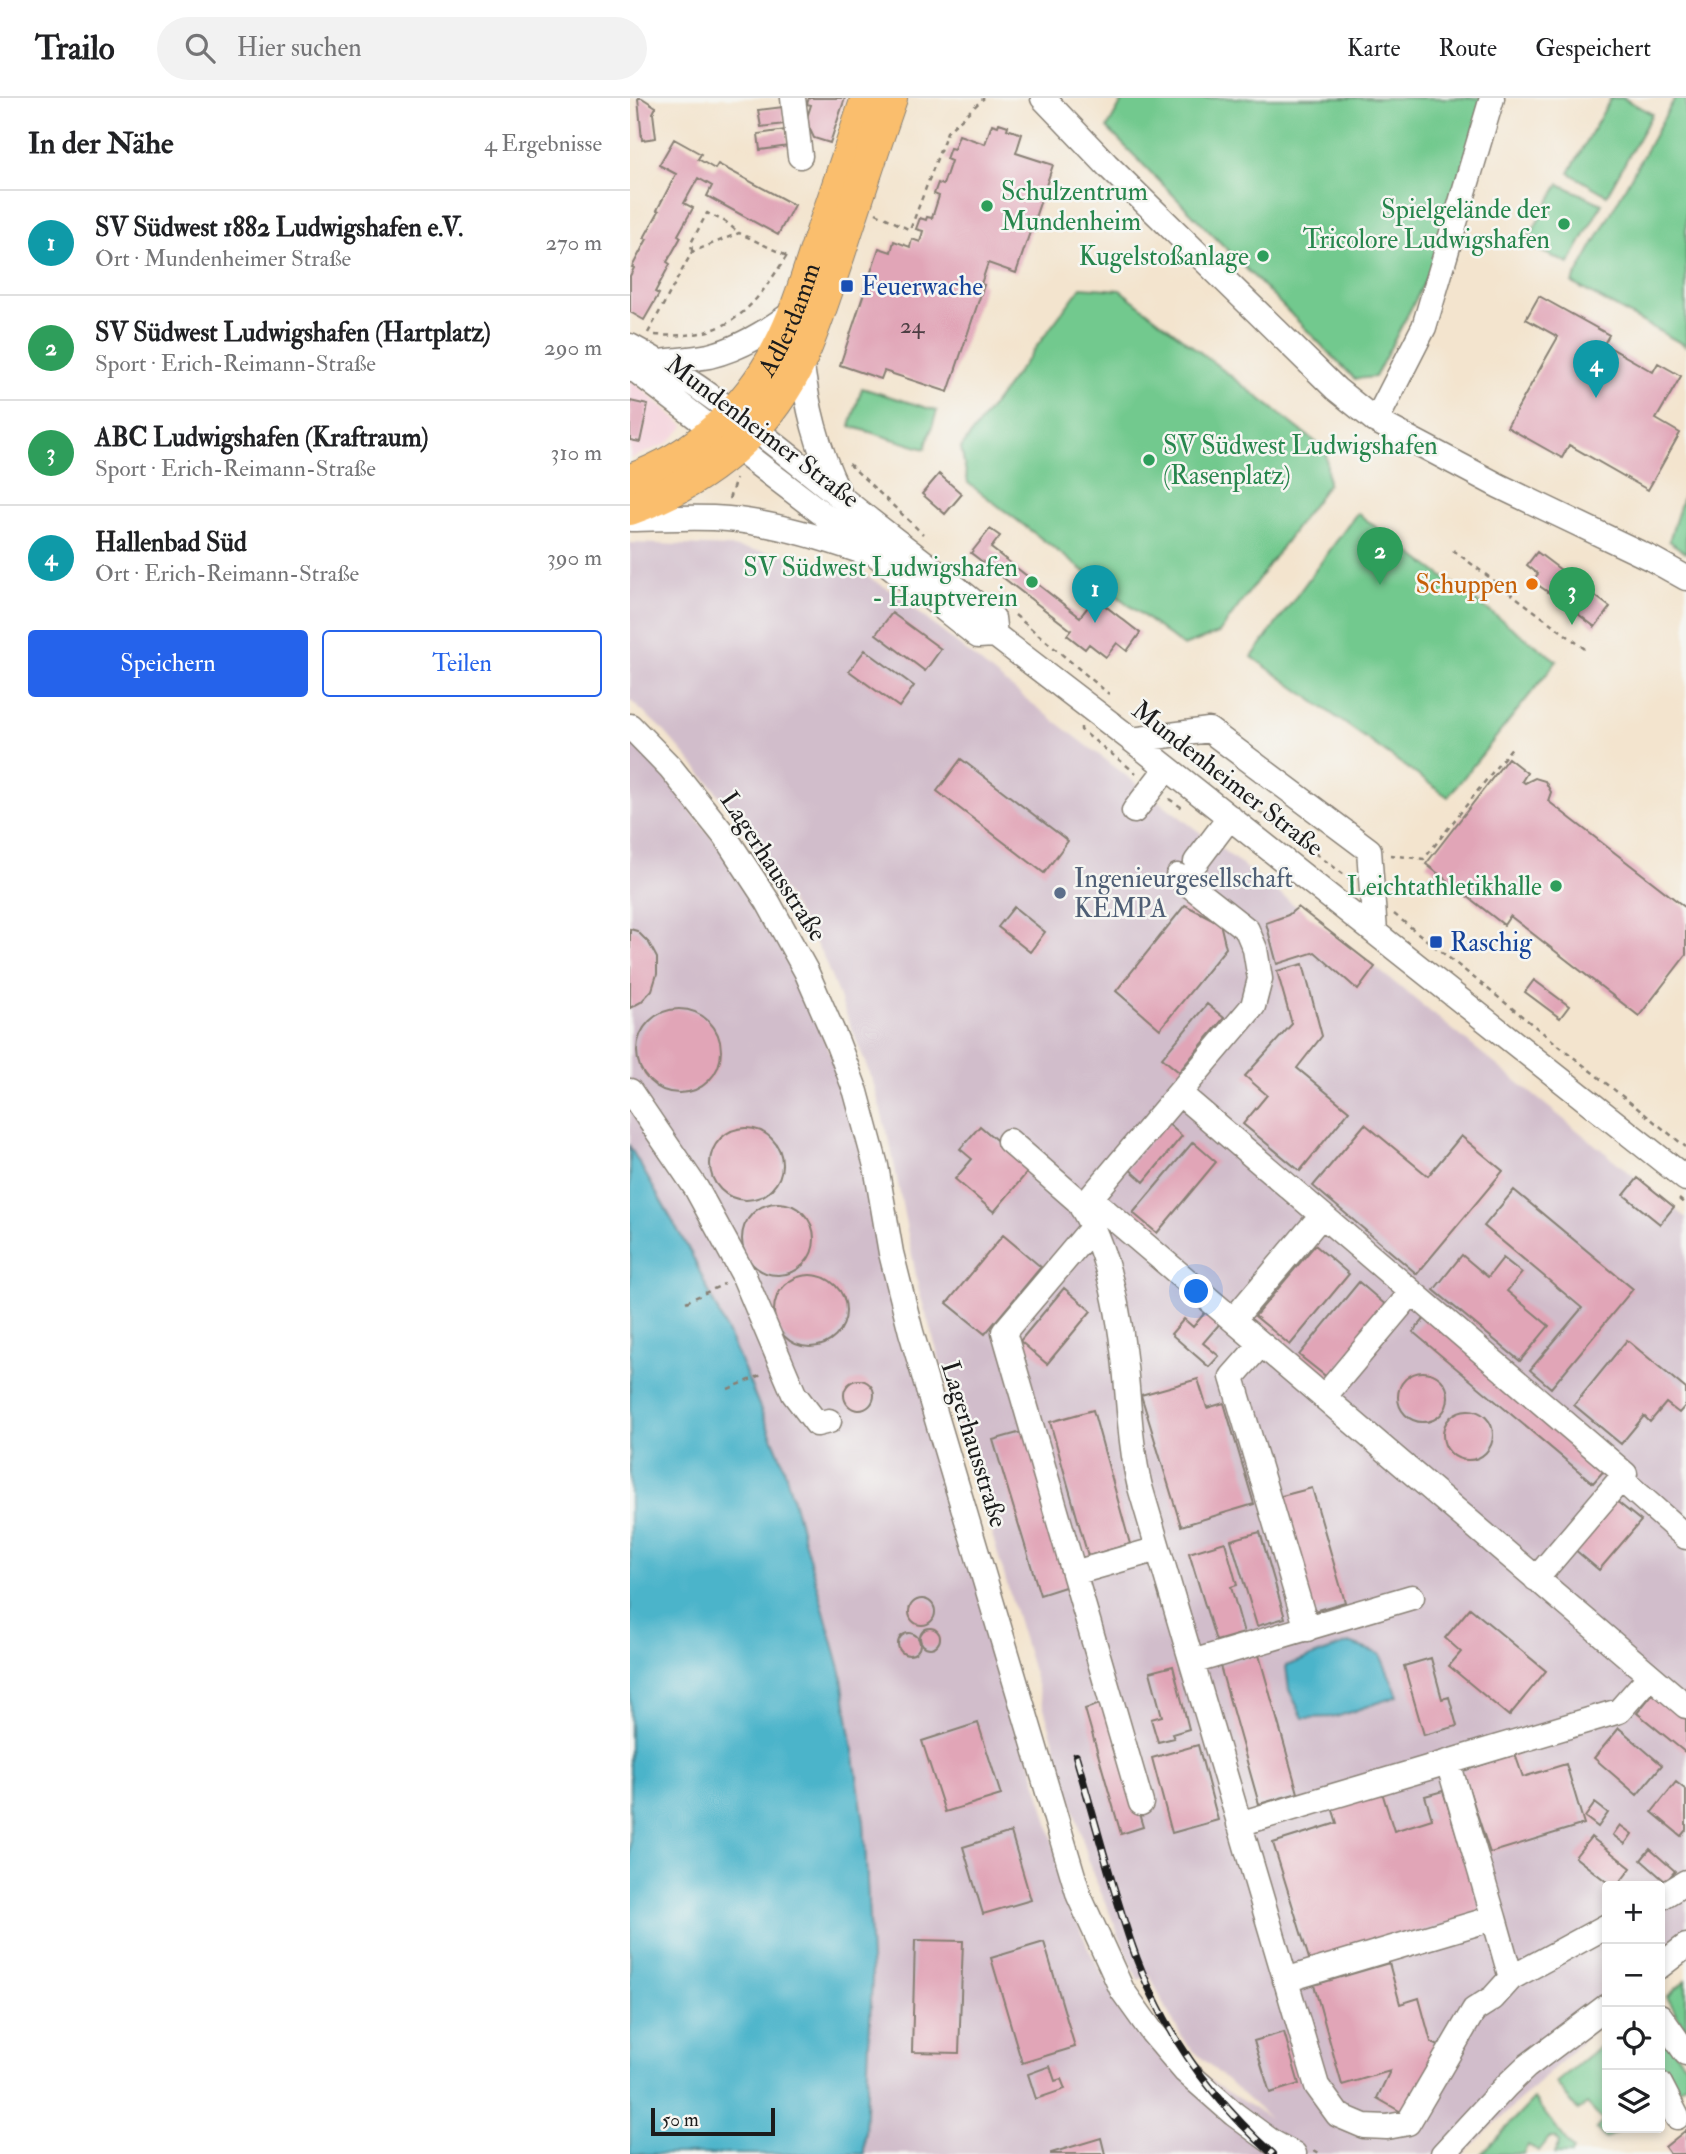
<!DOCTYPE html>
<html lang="de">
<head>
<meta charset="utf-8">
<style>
	body { margin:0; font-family:"IM FELL Double Pica",serif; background:#f2f2f2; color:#202124 }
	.controls { position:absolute; right:21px; bottom:21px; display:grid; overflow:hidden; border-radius:7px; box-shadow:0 4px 10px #0003 }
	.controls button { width:63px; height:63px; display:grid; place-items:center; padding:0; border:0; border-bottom:2px solid #e0e0e0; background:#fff; color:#202124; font:35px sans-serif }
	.scale { position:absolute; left:21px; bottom:18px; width:124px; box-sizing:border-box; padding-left:7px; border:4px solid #1c1c1c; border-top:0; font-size:19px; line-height:24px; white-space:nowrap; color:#1c1c1c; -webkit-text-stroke:5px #f6f6f2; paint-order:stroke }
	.you { position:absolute; left:567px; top:1194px; width:24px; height:24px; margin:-18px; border:5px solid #fff; border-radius:50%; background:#1a73e8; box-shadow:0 0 0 10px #1a73e833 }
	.badge { display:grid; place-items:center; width:46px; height:46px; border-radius:50%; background:#2563eb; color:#fff; font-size:23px; font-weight:700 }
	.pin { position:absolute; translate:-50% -58px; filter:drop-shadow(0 2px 4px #0008) }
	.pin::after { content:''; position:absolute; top:37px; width:24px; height:21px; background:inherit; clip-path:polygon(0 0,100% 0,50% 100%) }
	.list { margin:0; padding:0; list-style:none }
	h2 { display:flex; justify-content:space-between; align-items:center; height:91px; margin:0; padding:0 28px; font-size:30px }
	h2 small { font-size:23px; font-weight:400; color:#757577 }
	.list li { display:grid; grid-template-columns:46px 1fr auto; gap:21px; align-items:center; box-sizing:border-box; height:105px; padding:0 28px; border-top:2px solid #e0e0e0 }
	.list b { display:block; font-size:26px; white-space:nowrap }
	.list p { margin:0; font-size:23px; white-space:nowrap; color:#757577 }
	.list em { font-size:23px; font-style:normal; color:#757577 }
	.actions { display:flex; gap:14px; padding:21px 28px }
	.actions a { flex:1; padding:16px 0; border:2px solid #2563eb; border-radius:7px; text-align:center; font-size:24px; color:#2563eb }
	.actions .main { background:#2563eb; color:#fff }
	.icon { flex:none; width:38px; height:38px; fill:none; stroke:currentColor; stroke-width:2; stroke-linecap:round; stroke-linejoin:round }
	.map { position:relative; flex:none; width:1056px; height:2056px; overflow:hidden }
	header { display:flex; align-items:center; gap:42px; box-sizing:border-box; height:98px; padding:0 35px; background:#fff; border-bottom:2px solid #e0e0e0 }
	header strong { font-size:33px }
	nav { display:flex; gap:38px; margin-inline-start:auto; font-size:24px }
	.search { width:490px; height:63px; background:#f2f2f2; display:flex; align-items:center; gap:18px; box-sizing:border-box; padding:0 24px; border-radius:38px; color:#757577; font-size:26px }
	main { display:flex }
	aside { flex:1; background:#fff }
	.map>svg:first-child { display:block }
	.built { fill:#f5cfda }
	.industrial { fill:#d1bdcb }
	.green { fill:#72c98e; stroke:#477255; stroke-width:2 }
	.water { fill:#4bb4ca; stroke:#346873; stroke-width:2 }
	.building { fill:#e1a5b7 }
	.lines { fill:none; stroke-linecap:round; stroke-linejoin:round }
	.minor-casing { stroke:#888075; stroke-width:27 }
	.major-casing { stroke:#888075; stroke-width:34 }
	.path { stroke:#888075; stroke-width:2.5; stroke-dasharray:5 5; stroke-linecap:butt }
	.minor { stroke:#fff; stroke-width:24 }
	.major { stroke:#fabe6d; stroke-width:32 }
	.rail-casing { stroke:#1c1c1c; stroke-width:8 }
	.rail { stroke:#f6f6f2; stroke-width:5; stroke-dasharray:16; stroke-linecap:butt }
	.leisure-dot { fill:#2e9e5b; stroke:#f6f6f2; stroke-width:2.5 }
	.transit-dot { fill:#1a4fb4; stroke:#f6f6f2; stroke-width:2.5 }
	.food-dot { fill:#e8710a; stroke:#f6f6f2; stroke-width:2.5 }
	.service-dot { fill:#5c6f8a; stroke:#f6f6f2; stroke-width:2.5 }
	.labels { text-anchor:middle; stroke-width:5; stroke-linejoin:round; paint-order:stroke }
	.number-label { font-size:23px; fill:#4d3e43 }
	.leisure-label { font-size:26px; fill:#27864d; stroke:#f6f6f2; text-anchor:end }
	.transit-label { font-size:26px; fill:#164399; stroke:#f6f6f2; text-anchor:start }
	.street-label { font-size:26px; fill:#1c1c1c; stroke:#f6f6f2 }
	.food-label { font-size:26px; fill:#c56008; stroke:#f6f6f2; text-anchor:end }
	.service-label { font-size:26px; fill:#4e5e75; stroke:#f6f6f2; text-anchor:start }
</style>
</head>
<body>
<header>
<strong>Trailo</strong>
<div class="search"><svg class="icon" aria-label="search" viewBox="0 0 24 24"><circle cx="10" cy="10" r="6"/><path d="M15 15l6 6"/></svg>Hier suchen</div>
<nav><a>Karte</a><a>Route</a><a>Gespeichert</a></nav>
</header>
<main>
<aside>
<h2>In der Nähe<small>4 Ergebnisse</small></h2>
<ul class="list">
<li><span class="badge" style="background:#0f9aa8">1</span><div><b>SV Südwest 1882 Ludwigshafen e.V.</b><p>Ort · Mundenheimer Straße</p></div><em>270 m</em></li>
<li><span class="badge" style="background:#2e9e5b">2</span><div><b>SV Südwest Ludwigshafen (Hartplatz)</b><p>Sport · Erich-Reimann-Straße</p></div><em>290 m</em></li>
<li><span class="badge" style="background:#2e9e5b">3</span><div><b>ABC Ludwigshafen (Kraftraum)</b><p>Sport · Erich-Reimann-Straße</p></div><em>310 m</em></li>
<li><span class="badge" style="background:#0f9aa8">4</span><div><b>Hallenbad Süd</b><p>Ort · Erich-Reimann-Straße</p></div><em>390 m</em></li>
</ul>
<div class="actions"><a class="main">Speichern</a><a>Teilen</a></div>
</aside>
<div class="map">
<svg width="1056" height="2056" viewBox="0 0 1056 2056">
	<rect width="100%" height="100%" fill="#f6f6f2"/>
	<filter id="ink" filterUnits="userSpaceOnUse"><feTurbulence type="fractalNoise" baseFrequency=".0143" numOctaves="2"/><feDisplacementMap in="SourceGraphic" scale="14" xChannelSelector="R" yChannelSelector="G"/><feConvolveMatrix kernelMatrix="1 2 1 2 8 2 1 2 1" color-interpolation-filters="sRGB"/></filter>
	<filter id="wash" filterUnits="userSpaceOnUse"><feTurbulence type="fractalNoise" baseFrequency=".00686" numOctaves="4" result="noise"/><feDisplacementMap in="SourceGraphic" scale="28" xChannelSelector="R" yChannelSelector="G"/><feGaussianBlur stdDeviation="1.57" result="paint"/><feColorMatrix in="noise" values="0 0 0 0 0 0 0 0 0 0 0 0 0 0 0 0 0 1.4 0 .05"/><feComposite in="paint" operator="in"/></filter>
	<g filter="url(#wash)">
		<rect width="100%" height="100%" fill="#f3e4ce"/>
		<path class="built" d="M0,281L55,328L38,345L0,361Z"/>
		<path class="industrial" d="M0,445L101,449L168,458L229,474L262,493L373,583L745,869L1056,1120V1846L1030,1870V1788H977V1920L833,2056H234L242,1880L234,1724L114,1271L62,1157L0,1049V641L26,668L93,754L150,847L185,919L214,990L440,1804L458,1850L489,1906L513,1940L639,2020L556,1946L535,1909L520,1877L508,1882L461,1771L423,1640L289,1193L261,1050L243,984L192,856L133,758L83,689L35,634L0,602Z"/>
		<path class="green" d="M494,0H854L802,170L745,279L725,281L477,30Z
			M981,0H993L1022,16L977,97L939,75Z
			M1045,0H1056V248L942,185Z
			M929,86L972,106L939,166L895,146Z
			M451,189L490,192L696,352L698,386L589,535L553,548L338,385L331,350Z
			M232,290L307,313L295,351L220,328Z
			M1056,389V455L1039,443Z
			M727,415L927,563L818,699L622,559Z
			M1056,1882V1933L1037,1899Z
			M1030,1935L1056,1967V1986L1030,2004Z
			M977,1942V2030H993L976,2041L966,2031L973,2023L957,2006L948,2013L926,1985Z
			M904,2001L943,2052L941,2056H924L929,2045L926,2040H919L909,2053L898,2047L893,2056H851Z"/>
		<path class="water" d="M0,1049L62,1157L114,1271L152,1363L211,1574L234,1724L242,1880L234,2056H0Z
			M719,1545L750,1556L768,1598L706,1619L673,1620L659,1592L656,1568Z"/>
		<g id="blocks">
			<path class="building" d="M8,0H12L26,9L23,15L26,40L12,42Z
				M179,0H215L200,45L184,40L176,23L181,7L177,6Z
				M153,9L155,26L131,29L128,12Z
				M369,25L378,28L377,31L392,36L386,55L423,67L386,175L358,165L351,186L354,187L318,294L254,273L251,281L210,267L249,150L261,154L264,143L280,149L282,141L290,144L293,133L286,131L290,120L296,122L297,119L302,120L309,98L304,96L308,85L313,87L321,63L316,61L320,50L324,51L329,37L355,46L362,26L368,28Z
				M156,32L159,48L130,52L128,36Z
				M44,41L71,56L68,61L85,71L88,66L164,107L148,137L77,98L82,88L68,80L54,105L63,110L48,137L51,139L37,164L40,166L25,194L29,196L14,222L0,214V178L4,170L2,169L17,141L14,140L29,113L27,112L46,76L29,67Z
				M909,198L979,237L974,246L1023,274L1028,265L1051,278L1026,321L1050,335L1018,392L939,347L932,360L877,329L928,239L896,221Z
				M0,303L18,307L10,344L0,342Z
				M309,376L332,396L315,416L292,396Z
				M360,431L370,438L361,450L450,519L465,500L510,535L497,553L487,545L476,559L459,546L455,551L437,537L441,532L341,455Z
				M907,454L980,509L965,529L948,516L949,515L902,483L908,476L897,467Z
				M262,515L311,551L295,573L246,536Z
				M235,552L284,588L269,609L219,573Z
				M878,660L897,675L892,683L895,685L905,680L915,683L921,694L918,703L1056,810V857L1009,918L880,818L874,827L796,766Z
				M331,661L438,743L414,775L307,693Z
				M555,807L590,825L596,850L530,931L486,893Z
				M384,809L415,834L400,854L368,829Z
				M668,809L745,869L728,892L685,854L647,866L636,825L658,817Z
				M0,831L7,833L19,845L27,860V876L22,892L11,904L0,910Z
				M673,866L692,938L667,970L719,1013L670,1073L613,1026L637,997L615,978L662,926L647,873Z
				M904,882L939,908L930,920L895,894Z
				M577,906L594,920L549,974L532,960Z
				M7 953a42 42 0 1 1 84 0a42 42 0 1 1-84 0Z
				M536,1024L552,1038L514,1084L498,1070Z
				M735,1026L798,1078L831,1038L873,1073L787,1176L683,1088Z
				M350,1028L400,1071L364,1114L325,1081L342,1061L330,1051Z
				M80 1066a36 36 0 1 1 72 0a36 36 0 1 1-72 0Z
				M563,1044L586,1064L527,1135L503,1115Z
				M1008,1080L1044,1109L1030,1126L994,1097Z
				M884,1092L1003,1191L921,1290L900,1272L952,1210L854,1128Z
				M112 1141a36 36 0 1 1 72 0a36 36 0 1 1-72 0Z
				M373,1137L411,1169L355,1236L317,1205Z
				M685,1147L719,1176L660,1247L625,1218Z
				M832,1157L858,1179L873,1160L892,1175L877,1193L919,1228L890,1263L804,1192Z
				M144 1213a36 36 0 1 1 72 0a36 36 0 1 1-72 0Z
				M729,1184L757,1208L698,1280L669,1257Z
				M434,1190L461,1213L417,1266L390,1243Z
				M578,1211L592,1223L573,1245L589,1258L579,1269L541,1236L554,1221L563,1229Z
				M797,1218L977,1369L963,1385L783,1234Z
				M997,1242L1056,1291V1307L1049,1315L1036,1305L1020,1324L1014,1318L991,1346L944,1307Z
				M768 1299a25 25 0 1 1 50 0a25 25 0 1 1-50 0Z
				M568,1281L577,1310L594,1305L624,1406L551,1428L511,1297Z
				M214 1297a15 15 0 1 1 30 0a15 15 0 1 1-30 0Z
				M813 1337a25 25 0 1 1 50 0a25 25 0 1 1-50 0Z
				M463,1312L500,1446L458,1458L420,1324Z
				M395,1333L441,1487L410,1497L363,1342Z
				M682,1390L715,1504L677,1515L644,1400Z
				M985,1402L1011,1423L969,1472L944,1451Z
				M630,1434L655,1520L627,1528L601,1442Z
				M595,1444L607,1487L601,1489L614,1535L586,1543L559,1455Z
				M279 1514a13 13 0 1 1 26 0a13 13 0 1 1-26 0Z
				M840,1510L916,1573L879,1618L819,1568L831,1554L815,1540Z
				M290 1540a10 10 0 1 1 20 0a10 10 0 1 1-20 0Z
				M268 1546a11 11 0 1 1 22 0a11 11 0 1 1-22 0Z
				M629,1557L668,1695L629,1706L590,1568Z
				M801,1560L812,1601L819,1599L827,1628L794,1637L774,1568Z
				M543,1568L559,1631L542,1636L544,1640L528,1644L521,1621L532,1618L520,1574Z
				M1024,1594L1056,1620V1655L1007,1615Z
				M476,1604L513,1729L491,1736L455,1611Z
				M348,1625L371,1697L315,1714L292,1643Z
				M989,1630L1032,1667L1007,1697L964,1660Z
				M568,1647L588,1722L542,1735L522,1660Z
				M885,1656L893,1679L936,1666L954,1726L860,1755L833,1673Z
				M1046,1684L1056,1692V1732L1051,1738L1022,1714Z
				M751,1691L764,1733L802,1721L795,1698L813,1693L851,1814L681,1867L643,1745L707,1725L701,1706Z
				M965,1705L978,1715L968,1729L955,1719Z
				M990,1727L1002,1736L995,1746L983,1737Z
				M381,1734L401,1802L353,1816L333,1749Z
				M961,1739L1001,1770L987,1788H982L945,1759Z
				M1020,1751L1045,1773L1036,1784L1011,1762Z
				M285,1842L333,1843L329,1955L282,1954Z
				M414,1844L445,1949L392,1965L361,1860Z
				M759,1865L770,1906L789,1900L801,1944L812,1950L773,2015L747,2000L760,1973L712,1987L684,1887Z
				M654,1934L669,1986L640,1995L624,1943Z
				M420,1968L425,1983L431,1981L435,1991L406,2001L398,1976Z
				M1056,2032V2056H1040L1035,2049Z
				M471,2040L475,2056H421V2055Z"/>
		</g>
	</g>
	<g filter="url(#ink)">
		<use href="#blocks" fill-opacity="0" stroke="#888075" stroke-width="2"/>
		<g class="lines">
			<g class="minor-casing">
				<path id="minor" d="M163,0L170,58
					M413,0L477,67L706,291L746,323L869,388L1022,461L1056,480
					M0,248C76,288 141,344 208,397C259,439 313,477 363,520L365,537
					M171,261C177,308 187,350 208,393
					M30,264C46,262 63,261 79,258C112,250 140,232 166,212
					M0,268L249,459L348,538L365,537L502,642L1056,1081
					M746,323L794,229L862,0
					M0,421C32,421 66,418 98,421C143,425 187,438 230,453
					M0,628L40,669L94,737L138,804L176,873L207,944L226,994L246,1068L261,1155L281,1234L449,1798L492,1892L522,1934L555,1973L604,2016L642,2044L664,2056
					M502,642L579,632L739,752L745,834
					M504,713L537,670
					M566,764L600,719
					M548,778L617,832L625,851L630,881L623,908L549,995
					M0,993L66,1090L113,1176L164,1296L187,1326L199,1323
					M379,1043L448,1103C475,1145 487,1201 493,1251C499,1297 499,1344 510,1389L687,1988L708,2017L734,2028L757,2029L778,2025L844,1912L863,1900L881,1880L977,1828
					M460,1100L1056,1608
					M452,1110L549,995L995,1376L906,1481
					M603,1222L692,1117
					M631,1246L602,1279L677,1531
					M694,1299L782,1194
					M991,1381L1056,1439
					M444,1475L374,1234L462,1130
					M562,1564L782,1499
					M818,1664L989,1613L1020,1578
					M511,1705L444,1475L528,1451
					M609,1726L818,1664L864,1820L655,1882
					M1030,1800L1056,1784
					M864,1820L881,1880
					M1030,1868L1056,1848
					M1030,1918L1056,1955
					M1030,1986L1047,2019
					M813,2056L876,1988L896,1969L977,1908"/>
			</g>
			<g class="major-casing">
				<g id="major">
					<path id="s1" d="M0,382C63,360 118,310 148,251C167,215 178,175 191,137C207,91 222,46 237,0"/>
					<path d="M0,411C75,384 137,334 171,261C186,227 197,191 209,156C226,104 243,52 261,0"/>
				</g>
			</g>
			<path class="path" d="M246,115L280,132L317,34L354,0
				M62,153L61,145L77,115L96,124L109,135
				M18,235L62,154L109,135L157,158
				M25,237C100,242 121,213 158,156
				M219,366L293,436
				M99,401L106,381
				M823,452L955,551
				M385,517L479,596
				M451,629V632L506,675
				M539,701L554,711
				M613,702L720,781
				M760,757L794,761L883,648
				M764,816L1056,1049
				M1049,1101L1056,1107
				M56,1204L94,1186
				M98,1291L134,1276
				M684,2052L691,2056"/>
			<use href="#minor" class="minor"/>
			<use href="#major" class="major"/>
			<g class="rail-casing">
				<path id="rail" d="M446,1658C458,1699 469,1740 481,1781C493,1820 504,1860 522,1896C551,1958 593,2011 643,2056"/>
			</g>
			<use href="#rail" class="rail"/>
		</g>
	</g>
	<g class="leisure-dot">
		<circle cx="357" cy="108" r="7"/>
		<circle cx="934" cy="126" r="7"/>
		<circle cx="633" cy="158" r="7"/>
		<circle cx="519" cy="362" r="7"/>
		<circle cx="402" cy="484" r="7"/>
		<circle cx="926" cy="788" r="7"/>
	</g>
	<g class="transit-dot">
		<rect x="210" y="181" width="14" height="14" rx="3.5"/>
		<rect x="799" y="837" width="14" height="14" rx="3.5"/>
	</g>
	<circle class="food-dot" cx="902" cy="486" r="7"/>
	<circle class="service-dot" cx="430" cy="795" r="7"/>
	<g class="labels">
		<g class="number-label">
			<text x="282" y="235">24</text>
		</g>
		<g class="leisure-label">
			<text x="371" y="102" text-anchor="start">Schulzentrum<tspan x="371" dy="30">Mundenheim</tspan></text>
			<text x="920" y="120">Spielgelände der<tspan x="920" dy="30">Tricolore Ludwigshafen</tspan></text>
			<text x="619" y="167">Kugelstoßanlage</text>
			<text x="533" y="356" text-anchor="start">SV Südwest Ludwigshafen<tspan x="533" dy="30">(Rasenplatz)</tspan></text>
			<text x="388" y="478">SV Südwest Ludwigshafen<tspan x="388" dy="30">- Hauptverein</tspan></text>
			<text x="912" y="797">Leichtathletikhalle</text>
		</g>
		<g class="transit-label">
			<text x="231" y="197">Feuerwache</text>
			<text x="820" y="853">Raschig</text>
		</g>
		<g class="street-label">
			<text dy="9" stroke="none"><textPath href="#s1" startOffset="234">Adlerdamm</textPath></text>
			<text transform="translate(133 333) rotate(37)" y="9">Mundenheimer Straße</text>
			<text transform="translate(598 680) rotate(38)" y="9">Mundenheimer Straße</text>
			<text transform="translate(144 768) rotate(57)" y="9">Lagerhausstraße</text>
			<text transform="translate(345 1346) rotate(73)" y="9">Lagerhausstraße</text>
		</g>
		<g class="food-label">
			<text x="888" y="495">Schuppen</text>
		</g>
		<g class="service-label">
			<text x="444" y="789">Ingenieurgesellschaft<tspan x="444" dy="30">KEMPA</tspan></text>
		</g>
	</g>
</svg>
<div class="controls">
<button>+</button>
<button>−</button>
<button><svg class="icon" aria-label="locate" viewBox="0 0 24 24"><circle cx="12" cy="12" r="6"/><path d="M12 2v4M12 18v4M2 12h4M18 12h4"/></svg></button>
<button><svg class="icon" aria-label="layers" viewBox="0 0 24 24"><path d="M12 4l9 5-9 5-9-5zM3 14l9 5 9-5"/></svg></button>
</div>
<div class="scale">50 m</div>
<div class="you"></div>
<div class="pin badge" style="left:465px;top:525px;background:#0f9aa8">1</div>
<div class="pin badge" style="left:750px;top:487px;background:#2e9e5b">2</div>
<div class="pin badge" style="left:942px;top:527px;background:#2e9e5b">3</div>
<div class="pin badge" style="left:966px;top:300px;background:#0f9aa8">4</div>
</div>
</main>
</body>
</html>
